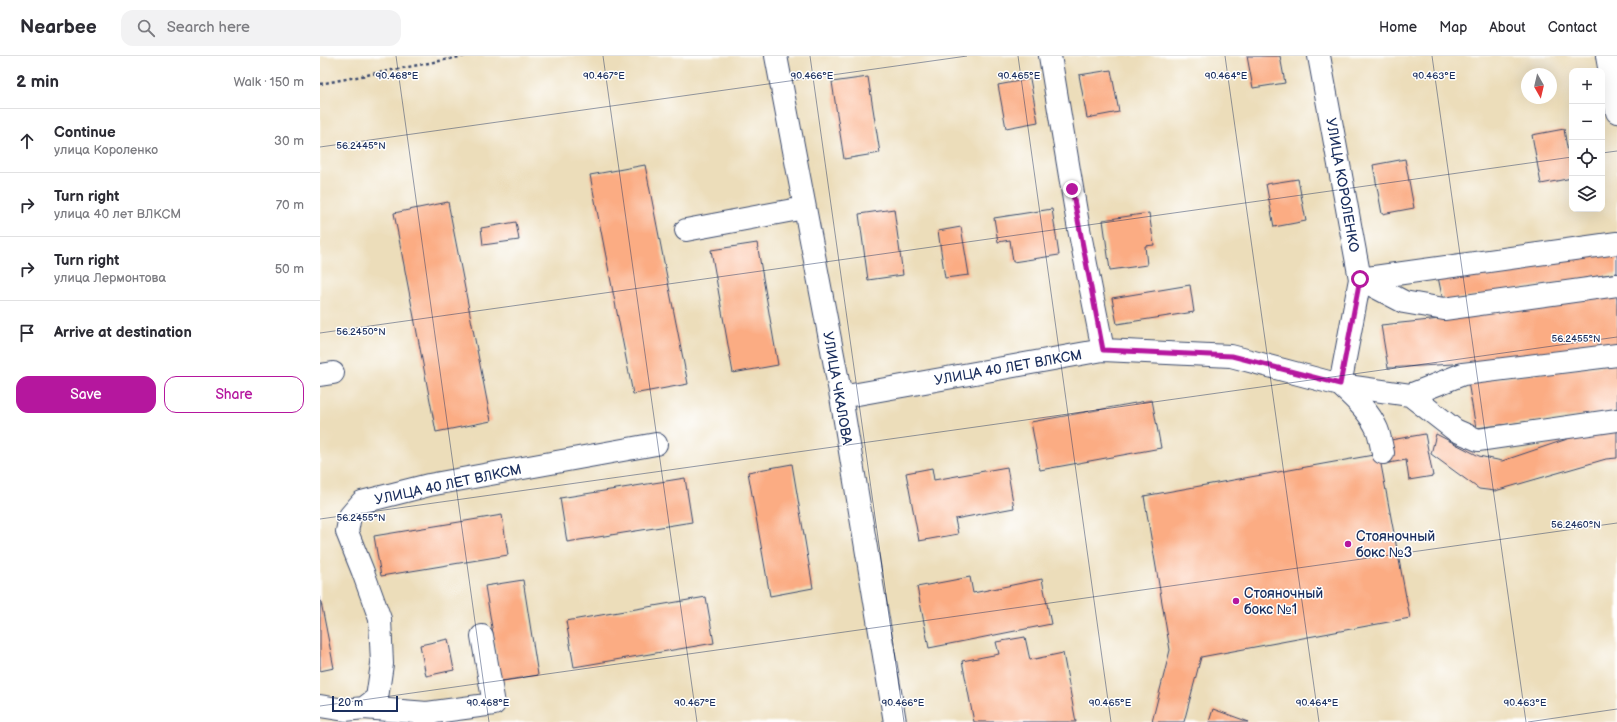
<!DOCTYPE html>
<html lang="en">
<head>
<meta charset="utf-8">
<style>
	body { margin:0; font-family:"Balsamiq Sans",sans-serif; background:#f2f2f3; color:#2b2b33 }
	.controls { position:absolute; right:12px; top:12px; display:grid; overflow:hidden; border-radius:8px; box-shadow:0 4px 16px #0002 }
	.controls button { width:36px; height:36px; display:grid; place-items:center; padding:0; border:0; border-bottom:1px solid #e1e1e2; background:#fff; color:#2b2b33; font:20px sans-serif }
	.compass { position:absolute; left:1201px; top:12px; width:36px; height:36px; border-radius:50%; background:#fff; box-shadow:0 4px 16px #0002; rotate:172deg }
	.scale { position:absolute; left:12px; bottom:10px; width:66px; box-sizing:border-box; padding-left:4px; border:2px solid #1b2f5e; border-top:0; font-size:11px; line-height:14px; white-space:nowrap; color:#1b2f5e; -webkit-text-stroke:3px #fff; paint-order:stroke }
	.stop { position:absolute; width:12px; height:12px; margin:-9px; border:3px solid #b5179e; border-radius:50%; background:#fff }
	.stop.end { background:#b5179e; border-color:#fff; box-shadow:0 1px 4px #0008 }
	.list { margin:0; padding:0; list-style:none }
	h2 { display:flex; justify-content:space-between; align-items:center; height:52px; margin:0; padding:0 16px; font-size:17px }
	h2 small { font-size:13px; font-weight:400; color:#7c7c81 }
	.list li { display:grid; grid-template-columns:26px 1fr auto; gap:12px; align-items:center; box-sizing:border-box; height:64px; padding:0 16px; border-top:1px solid #e1e1e2 }
	.list b { display:block; font-size:15px; white-space:nowrap }
	.list p { margin:0; font-size:13px; white-space:nowrap; color:#7c7c81 }
	.list em { font-size:13px; font-style:normal; color:#7c7c81 }
	.actions { display:flex; gap:8px; padding:12px 16px }
	.actions a { flex:1; padding:9px 0; border:1px solid #b5179e; border-radius:12px; text-align:center; font-size:14px; color:#b5179e }
	.actions .main { background:#b5179e; color:#fff }
	.icon { flex:none; width:22px; height:22px; fill:none; stroke:currentColor; stroke-width:2; stroke-linecap:round; stroke-linejoin:round }
	.map { position:relative; flex:none; width:1297px; height:666px; overflow:hidden }
	header { display:flex; align-items:center; gap:24px; box-sizing:border-box; height:56px; padding:0 20px; background:#fff; border-bottom:1px solid #e1e1e2 }
	header strong { font-size:19px }
	nav { display:flex; gap:22px; margin-inline-start:auto; font-size:14px }
	.search { width:280px; height:36px; background:#f2f2f3; display:flex; align-items:center; gap:10px; box-sizing:border-box; padding:0 14px; border-radius:12px; color:#7c7c81; font-size:15px }
	main { display:flex }
	aside { flex:1; background:#fff }
	.map>svg:first-child { display:block }
	.building { fill:#fbac83 }
	.lines { fill:none; stroke-linecap:round; stroke-linejoin:round }
	.minor-casing { stroke:#3a496c; stroke-width:24 }
	.path { stroke:#3a496c; stroke-width:2.5; stroke-dasharray:3 3; stroke-linecap:butt }
	.minor { stroke:#fff; stroke-width:22 }
	.route { stroke:#b5179e; stroke-width:5 }
	.ticks { fill:none; stroke:#1b2f5e; stroke-width:1; stroke-opacity:0.45 }
	.poi-dot { fill:#b5179e; stroke:#fff; stroke-width:1.5 }
	.labels { text-anchor:middle; stroke-width:3; stroke-linejoin:round; paint-order:stroke }
	.street-label { font-size:14px; fill:#1b2f5e; stroke:#fff }
	.poi-label { font-size:14px; fill:#1b2f5e; stroke:#fff; text-anchor:start }
	.ticks-label { font-size:10px; text-anchor:middle; fill:#1b2f5e; stroke:#fff; stroke-width:3; stroke-linejoin:round; paint-order:stroke }
</style>
</head>
<body>
<header>
<strong>Nearbee</strong>
<div class="search"><svg class="icon" aria-label="search" viewBox="0 0 24 24"><circle cx="10" cy="10" r="6"/><path d="M15 15l6 6"/></svg>Search here</div>
<nav><a>Home</a><a>Map</a><a>About</a><a>Contact</a></nav>
</header>
<main>
<aside>
<h2>2 min<small>Walk · 150 m</small></h2>
<ul class="list">
<li><svg class="icon" aria-label="ahead" viewBox="0 0 24 24"><path d="M12 20V5M6 11l6-6 6 6"/></svg><div><b>Continue</b><p>улица Короленко</p></div><em>30 m</em></li>
<li><svg class="icon" aria-label="right" viewBox="0 0 24 24"><path d="M7 20v-9h11M14 6l5 5-5 5"/></svg><div><b>Turn right</b><p>улица 40 лет ВЛКСМ</p></div><em>70 m</em></li>
<li><svg class="icon" aria-label="right" viewBox="0 0 24 24"><path d="M7 20v-9h11M14 6l5 5-5 5"/></svg><div><b>Turn right</b><p>улица Лермонтова</p></div><em>50 m</em></li>
<li><svg class="icon" aria-label="arrive" viewBox="0 0 24 24"><path d="M6 21V4h12l-3 4 3 4H6"/></svg><div><b>Arrive at destination</b></div></li>
</ul>
<div class="actions"><a class="main">Save</a><a>Share</a></div>
</aside>
<div class="map">
<svg width="1297" height="666" viewBox="0 0 1297 666">
	<rect width="100%" height="100%" fill="#fff"/>
	<filter id="ink" filterUnits="userSpaceOnUse"><feTurbulence type="fractalNoise" baseFrequency=".025" numOctaves="2"/><feDisplacementMap in="SourceGraphic" scale="8" xChannelSelector="R" yChannelSelector="G"/><feConvolveMatrix kernelMatrix="1 2 1 2 8 2 1 2 1" color-interpolation-filters="sRGB"/></filter>
	<filter id="wash" filterUnits="userSpaceOnUse"><feTurbulence type="fractalNoise" baseFrequency=".012" numOctaves="4" result="noise"/><feDisplacementMap in="SourceGraphic" scale="16" xChannelSelector="R" yChannelSelector="G"/><feGaussianBlur stdDeviation="0.9" result="paint"/><feColorMatrix in="noise" values="0 0 0 0 0 0 0 0 0 0 0 0 0 0 0 0 0 1.4 0 .05"/><feComposite in="paint" operator="in"/></filter>
	<g filter="url(#wash)">
		<rect width="100%" height="100%" fill="#ecddba"/>
		<g id="blocks">
			<path class="building" d="M927,0H960L965,27L933,32Z
				M791,14L799,56L767,62L759,19Z
				M548,21L560,97L524,103L512,26Z
				M710,23L718,66L686,72L678,29Z
				M1244,73L1252,122L1221,128L1212,79Z
				M1085,103L1094,152L1062,158L1053,109Z
				M325,109L368,328L313,338L270,119Z
				M978,123L986,165L954,171L946,128Z
				M128,146L171,365L116,376L74,157Z
				M574,153L583,219L548,224L539,158Z
				M732,153L739,199L693,206L690,184L678,186L674,162Z
				M829,157L834,189L825,190L827,209L790,214L783,164Z
				M196,166L199,184L163,189L161,172Z
				M641,171L649,219L625,222L618,175Z
				M437,187L458,309L413,317L391,194Z
				M1297,195V217L1123,245L1118,221Z
				M870,229L874,256L797,268L792,242Z
				M1297,239V288L1149,307L1068,312L1061,269L1140,261Z
				M1297,308V355L1156,372L1148,326Z
				M832,344L841,392L720,414L711,366Z
				M1297,372V402L1286,403L1175,435L1159,433L1111,398L1116,378L1159,400L1182,405L1274,374Z
				M1105,378L1113,420L1089,424L1086,404L1069,407L1065,385Z
				M1059,398L1090,562L881,601L864,666H832L850,594L824,440Z
				M472,408L493,532L450,540L428,416Z
				M687,411L694,452L635,463L638,478L599,485L586,417L612,412L614,424Z
				M365,422L372,466L247,486L240,442Z
				M182,459L188,499L61,520L54,480Z
				M650,521L653,537L722,523L731,568L609,592L597,531Z
				M203,524L218,619L181,625L165,530Z
				M0,541L14,612L0,615Z
				M386,541L394,587L254,611L246,565Z
				M705,581L710,604L743,597L756,666H654L642,605L679,598L676,586Z
				M128,583L134,614L106,620L100,589Z
				M893,653L929,666H889Z"/>
		</g>
	</g>
	<g filter="url(#ink)">
		<use href="#blocks" fill-opacity="0" stroke="#3a496c" stroke-width="1"/>
		<g class="lines">
			<g class="minor-casing">
				<path id="minor" d="M456,0L521,341L575,666
					M730,0L758,168L783,294
					M999,0L1040,223L1020,329
					M1287,0L1297,56
					M366,174L484,152
					M1040,223L1084,246L1124,253L1297,229
					M1040,223L1297,187
					M0,319L13,317
					M1020,329C1034,342 1049,355 1057,373C1060,380 1061,389 1063,397
					M1090,339L1143,318L1297,299
					M521,341L783,294L911,300L1020,329L1090,339L1135,374L1158,384L1297,364
					M0,650L25,654L44,652L57,642L62,608L60,563L43,516L27,476L30,460L42,446L109,429L336,388
					M44,652L107,657L174,648L162,580"/>
			</g>
			<path class="path" d="M0,28L145,0"/>
			<use href="#minor" class="minor"/>
		</g>
	</g>
	<g class="lines" filter="url(#ink)">
		<path class="route" d="M752,133L783,294L912,300L1020,328L1040,223"/>
	</g>
	<path class="ticks" d="M76,0L169,666M283,0L377,666M490,0L584,666M698,0L791,666M905,0L999,666M1112,0L1206,666M0,91L647,0M1282,97L1297,95M0,277L1252,101M0,463L1297,281M0,650L1297,467M1208,666L1297,653"/>
	<g class="poi-dot">
		<circle cx="1028" cy="488" r="4"/>
		<circle cx="916" cy="545" r="4"/>
	</g>
	<g class="labels">
		<g class="street-label">
			<text transform="translate(1023 129) rotate(80)" y="5">УЛИЦА КОРОЛЕНКО</text>
			<text transform="translate(688 311) rotate(-10)" y="5">УЛИЦА 40 ЛЕТ ВЛКСМ</text>
			<text transform="translate(518 332) rotate(80)" y="5">УЛИЦА ЧКАЛОВА</text>
			<text transform="translate(128 428) rotate(-12)" y="5">УЛИЦА 40 ЛЕТ ВЛКСМ</text>
		</g>
		<g class="poi-label">
			<text x="1036" y="485">Стояночный<tspan x="1036" dy="16">бокс №3</tspan></text>
			<text x="924" y="542">Стояночный<tspan x="924" dy="16">бокс №1</tspan></text>
		</g>
	</g>
	<g class="ticks-label">
		<text x="77" y="23">90.468°E</text>
		<text x="284" y="23">90.467°E</text>
		<text x="492" y="23">90.466°E</text>
		<text x="699" y="23">90.465°E</text>
		<text x="906" y="23">90.464°E</text>
		<text x="1114" y="23">90.463°E</text>
		<text x="41" y="93">56.2445°N</text>
		<text x="41" y="279">56.2450°N</text>
		<text x="1256" y="286">56.2455°N</text>
		<text x="41" y="465">56.2455°N</text>
		<text x="1256" y="472">56.2460°N</text>
		<text x="168" y="650">90.468°E</text>
		<text x="375" y="650">90.467°E</text>
		<text x="583" y="650">90.466°E</text>
		<text x="790" y="650">90.465°E</text>
		<text x="997" y="650">90.464°E</text>
		<text x="1205" y="650">90.463°E</text>
	</g>
</svg>
<div class="controls">
<button>+</button>
<button>−</button>
<button><svg class="icon" aria-label="locate" viewBox="0 0 24 24"><circle cx="12" cy="12" r="6"/><path d="M12 2v4M12 18v4M2 12h4M18 12h4"/></svg></button>
<button><svg class="icon" aria-label="layers" viewBox="0 0 24 24"><path d="M12 4l9 5-9 5-9-5zM3 14l9 5 9-5"/></svg></button>
</div>
<svg class="compass" viewBox="-18 -18 36 36"><path d="M0-13l5 13h-10z" fill="#e53935"/><path d="M0 13l5-13h-10z" fill="#7c7c81"/></svg>
<div class="scale">20 m</div>
<div class="stop" style="left:1040px;top:223px"></div>
<div class="stop end" style="left:752px;top:133px"></div>
</div>
</main>
</body>
</html>
